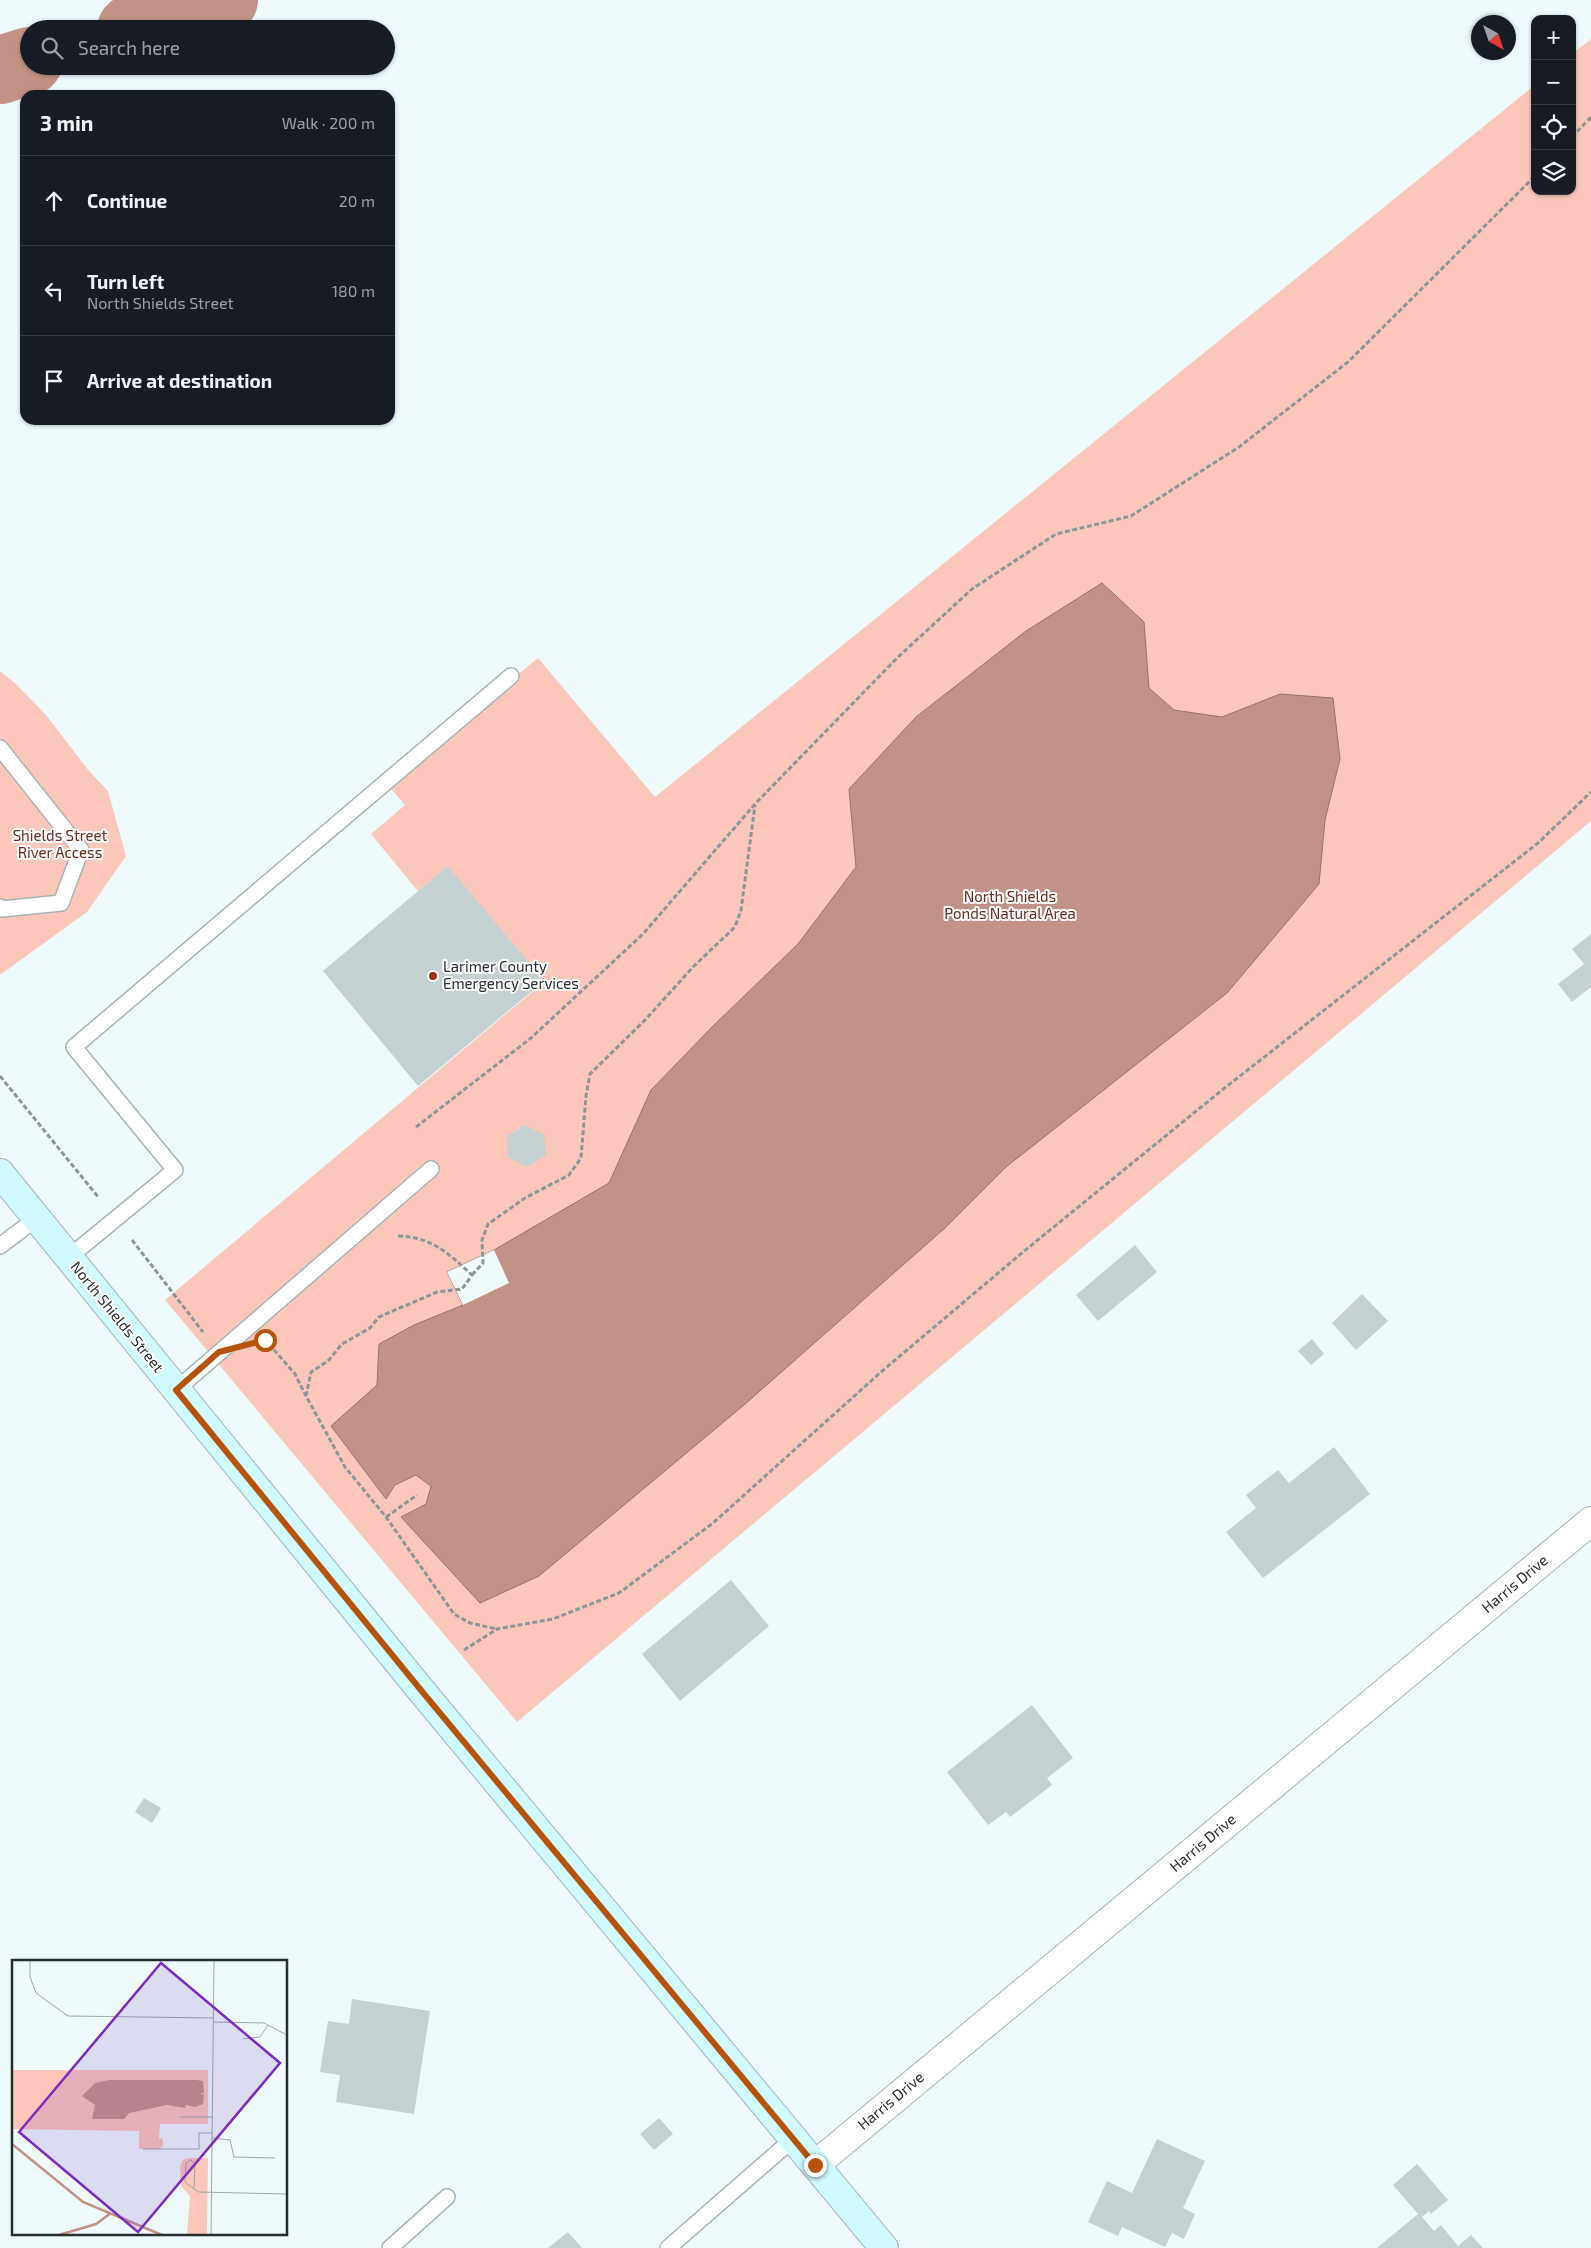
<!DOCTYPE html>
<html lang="en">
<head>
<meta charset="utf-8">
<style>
	body { margin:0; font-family:"Exo 2",sans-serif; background:#20242c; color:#f1f3f6 }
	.controls { position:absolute; right:15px; top:15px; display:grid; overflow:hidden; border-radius:10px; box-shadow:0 1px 4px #0004 }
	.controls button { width:45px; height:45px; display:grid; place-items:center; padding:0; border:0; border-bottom:1px solid #363941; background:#171b24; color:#f1f3f6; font:25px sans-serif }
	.compass { position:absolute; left:1471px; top:15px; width:45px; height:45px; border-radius:50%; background:#171b24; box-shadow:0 1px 4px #0004; rotate:140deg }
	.stop { position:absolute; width:15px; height:15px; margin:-11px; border:4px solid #b45309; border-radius:50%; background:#fff }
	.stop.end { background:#b45309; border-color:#fff; box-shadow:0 1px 5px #0008 }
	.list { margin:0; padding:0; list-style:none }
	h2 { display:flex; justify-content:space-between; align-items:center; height:65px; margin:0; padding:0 20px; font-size:21px }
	h2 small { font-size:16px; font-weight:400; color:#9ea1a6 }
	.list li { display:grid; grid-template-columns:32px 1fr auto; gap:15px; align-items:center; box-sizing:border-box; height:90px; padding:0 20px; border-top:1px solid #363941 }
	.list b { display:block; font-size:19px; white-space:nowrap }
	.list p { margin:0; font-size:16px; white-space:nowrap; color:#9ea1a6 }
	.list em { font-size:16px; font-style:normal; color:#9ea1a6 }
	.icon { flex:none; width:28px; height:28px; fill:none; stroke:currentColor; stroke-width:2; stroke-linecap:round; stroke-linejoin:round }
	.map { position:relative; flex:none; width:1591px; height:2248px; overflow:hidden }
	.search { position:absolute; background:#171b24; box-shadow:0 1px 4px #0004; left:20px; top:20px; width:375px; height:55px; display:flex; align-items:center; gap:12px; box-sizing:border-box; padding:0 18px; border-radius:28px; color:#9ea1a6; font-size:19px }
	.panel { position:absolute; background:#171b24; box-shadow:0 1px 4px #0004; left:20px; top:90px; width:375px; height:335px; border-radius:15px }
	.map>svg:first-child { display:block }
	.green { fill:#fac7ba }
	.water { fill:#c29286; stroke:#94736b }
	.pier { fill:#edf9fb }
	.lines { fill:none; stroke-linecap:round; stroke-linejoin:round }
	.river { stroke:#c29286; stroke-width:68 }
	.building { fill:#c4d0d1 }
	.service-casing { stroke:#a7b3b4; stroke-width:18 }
	.minor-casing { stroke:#a7b3b4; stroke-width:30 }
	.secondary-casing { stroke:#a7b3b4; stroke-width:30 }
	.path { stroke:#8d9697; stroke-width:3; stroke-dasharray:5 2.5; stroke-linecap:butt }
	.service { stroke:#fff; stroke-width:15 }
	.minor { stroke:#fff; stroke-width:28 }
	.secondary { stroke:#d0faff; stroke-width:28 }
	.route { stroke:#b45309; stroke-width:6 }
	.poi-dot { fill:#983014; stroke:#fff; stroke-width:2 }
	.labels { text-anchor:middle; stroke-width:4; stroke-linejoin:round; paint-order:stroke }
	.park-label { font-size:15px; fill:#672a1b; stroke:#fff }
	.poi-label { font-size:15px; fill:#272c2d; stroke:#fff; text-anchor:start }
	.street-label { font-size:15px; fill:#272c2d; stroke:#fff }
	.inset-river { fill:none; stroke:#c29286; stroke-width:2.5 }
	.inset-road { fill:none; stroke:#9ea7a9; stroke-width:1 }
	.view { fill:#7b2cbf; fill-opacity:0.15; stroke:#7b2cbf; stroke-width:2.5 }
	.inset-edge { fill:none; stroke:#272c2d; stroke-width:2.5 }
</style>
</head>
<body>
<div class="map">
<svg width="1591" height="2248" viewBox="0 0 1591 2248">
	<rect width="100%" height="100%" fill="#edf9fb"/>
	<path class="green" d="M1591,39V821L517,1722L165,1300L544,982L448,867L418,891L371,834L405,805L387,784L538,658L655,797L1535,85V191H1572V54Z
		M0,671L16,684L46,715L89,771L108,791L126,856L87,912L0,975Z"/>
	<path class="water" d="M1102,583L1144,622L1149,688L1174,710L1222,717L1280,694L1333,698L1340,759L1325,820L1319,884L1227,993L1006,1167L945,1228L744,1405L539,1576L480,1603L401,1517L426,1504L431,1486L416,1475L395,1485L386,1499L331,1426L377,1385L379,1344L414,1325L463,1305L447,1272L494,1250L609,1183L651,1090L712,1027L798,944L856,867L849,789L916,717L1026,631Z"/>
	<path class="pier" d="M494,1250L509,1283L463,1305L447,1272Z"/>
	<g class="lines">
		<path class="river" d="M131,29L224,0
			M0,70L29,61"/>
	</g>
	<path class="building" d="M448,866L544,981L418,1086L323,971Z
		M1591,934V987L1572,1002L1558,984L1584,964L1572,949Z
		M525,1125L544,1135L546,1155L527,1167L508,1157L507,1136Z
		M1135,1245L1157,1272L1098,1321L1076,1295Z
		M1362,1294L1388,1321L1356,1350L1332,1323Z
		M1312,1339L1324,1354L1311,1365L1298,1351Z
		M1334,1447L1370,1494L1263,1578L1226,1532L1256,1508L1246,1495L1278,1470L1289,1483Z
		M731,1580L769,1626L680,1701L642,1654Z
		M1032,1705L1073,1758L1047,1778L1052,1785L1010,1817L1006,1812L988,1825L947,1772Z
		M144,1798L161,1808L152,1823L135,1812Z
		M352,1999L430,2011L414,2114L336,2102L340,2075L320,2072L328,2021L349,2024Z
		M659,2118L673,2134L654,2150L640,2134Z
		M1157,2139L1205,2161L1183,2208L1195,2214L1184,2239L1172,2233L1165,2247L1122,2227L1118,2236L1088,2222L1107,2181L1132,2193Z
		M1417,2164L1448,2200L1431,2214L1429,2211L1422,2217L1434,2231L1441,2225L1458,2246L1471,2235L1483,2248H1377L1418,2214L1393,2185Z
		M568,2232L582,2248H548Z"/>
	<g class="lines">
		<g class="service-casing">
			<path id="service" d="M0,748L81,850L61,903L2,909L0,907
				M0,1246L37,1218
				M68,1258L175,1170L74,1047L511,676
				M176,1390L431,1169
				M390,2248L447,2197
				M668,2248L793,2139"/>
		</g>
		<g class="minor-casing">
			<path id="minor" d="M815,2165L1591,1521"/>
		</g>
		<g class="secondary-casing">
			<path id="secondary" d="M0,1173L420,1689L884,2248"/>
		</g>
		<path class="path" d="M1572,137L1591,117
			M0,1076L99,1198
			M416,1127L531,1038L643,934L755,804L897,658L972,589L1056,534L1131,516L1239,447L1348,362L1535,176
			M398,1236C432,1237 448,1253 472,1275L462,1289L437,1292L379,1317L370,1328L342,1344L328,1361L311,1372L306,1396L345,1467L386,1517L454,1614L470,1623L497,1629
			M132,1240L203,1332
			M472,1275L483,1263L482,1240L488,1224L525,1198L569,1175L581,1158L586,1096L590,1074L646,1019L693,967L735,927L741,910L755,805
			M269,1344L295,1374L306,1396
			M386,1517L417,1495
			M464,1650L497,1629L553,1619L619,1593L713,1523L881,1372L1023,1252L1222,1090L1538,843L1591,792"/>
		<use href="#service" class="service"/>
		<use href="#minor" class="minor"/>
		<use href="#secondary" class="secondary"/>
	</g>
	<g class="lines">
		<path class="route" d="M265,1340L219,1352L176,1390L420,1689L815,2165"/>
	</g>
	<circle class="poi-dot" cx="433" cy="976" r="5"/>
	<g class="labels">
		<g class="park-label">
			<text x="60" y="841">Shields Street<tspan x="60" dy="17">River Access</tspan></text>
			<text x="1010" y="902">North Shields<tspan x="1010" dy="17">Ponds Natural Area</tspan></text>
		</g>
		<g class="poi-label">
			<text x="443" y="972">Larimer County<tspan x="443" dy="17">Emergency Services</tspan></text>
		</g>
		<g class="street-label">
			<text transform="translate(117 1317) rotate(51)" y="5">North Shields Street</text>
			<text transform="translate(1515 1584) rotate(-40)" y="5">Harris Drive</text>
			<text transform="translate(1203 1843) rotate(-40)" y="5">Harris Drive</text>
			<text transform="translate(891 2101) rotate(-40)" y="5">Harris Drive</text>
		</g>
	</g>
	<g transform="translate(12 1960)">
		<rect width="275" height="275" fill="#edf9fb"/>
		<path d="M0,110H196V164H148L147,178L151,179V186L147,189H127V171L0,169ZM177,198H196L195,275H175L178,236L169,226L168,206L171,200Z" fill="#fac7ba"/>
		<path d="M97,120H185L191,121L192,133H188L192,135L191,144L183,147L174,145L173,148L155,145L117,153L112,159H80L83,145L70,136L83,123Z" fill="#c29286"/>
		<path class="inset-river" d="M0,184L71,242L150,275M47,275L84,264L99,253"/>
		<path class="inset-road" d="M18,0V17L24,33L56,56L202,58M202,62L252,63L275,75M231,79L248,77L256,65M168,157H201M200,178L218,180L222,197L263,198M131,189H187V173H200M182,229L183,204L179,200L174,203L173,222L182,229L187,232L275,234M199,275L202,0"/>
		<path class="view" d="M149,3L268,103L126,272L7,172Z"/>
		<rect width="275" height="275" class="inset-edge"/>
	</g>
</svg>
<div class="controls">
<button>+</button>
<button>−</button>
<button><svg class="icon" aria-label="locate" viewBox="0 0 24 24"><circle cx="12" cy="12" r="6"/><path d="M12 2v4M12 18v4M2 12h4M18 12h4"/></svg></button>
<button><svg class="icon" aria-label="layers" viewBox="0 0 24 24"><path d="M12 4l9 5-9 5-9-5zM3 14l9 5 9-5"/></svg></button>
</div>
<svg class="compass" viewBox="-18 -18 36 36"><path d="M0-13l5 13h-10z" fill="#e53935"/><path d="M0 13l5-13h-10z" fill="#9ea1a6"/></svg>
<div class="stop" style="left:265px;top:1340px"></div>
<div class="stop end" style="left:815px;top:2165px"></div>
<div class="search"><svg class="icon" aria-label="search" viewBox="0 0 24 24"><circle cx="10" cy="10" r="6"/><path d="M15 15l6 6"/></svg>Search here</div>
<section class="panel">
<h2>3 min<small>Walk · 200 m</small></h2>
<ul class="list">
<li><svg class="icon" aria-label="ahead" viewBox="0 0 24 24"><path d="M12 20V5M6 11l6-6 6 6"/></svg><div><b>Continue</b></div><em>20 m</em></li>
<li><svg class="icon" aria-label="left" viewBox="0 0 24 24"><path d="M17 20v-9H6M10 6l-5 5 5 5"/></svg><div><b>Turn left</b><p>North Shields Street</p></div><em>180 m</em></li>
<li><svg class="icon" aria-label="arrive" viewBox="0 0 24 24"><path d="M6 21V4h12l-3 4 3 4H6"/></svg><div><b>Arrive at destination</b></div></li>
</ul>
</section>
</div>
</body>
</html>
